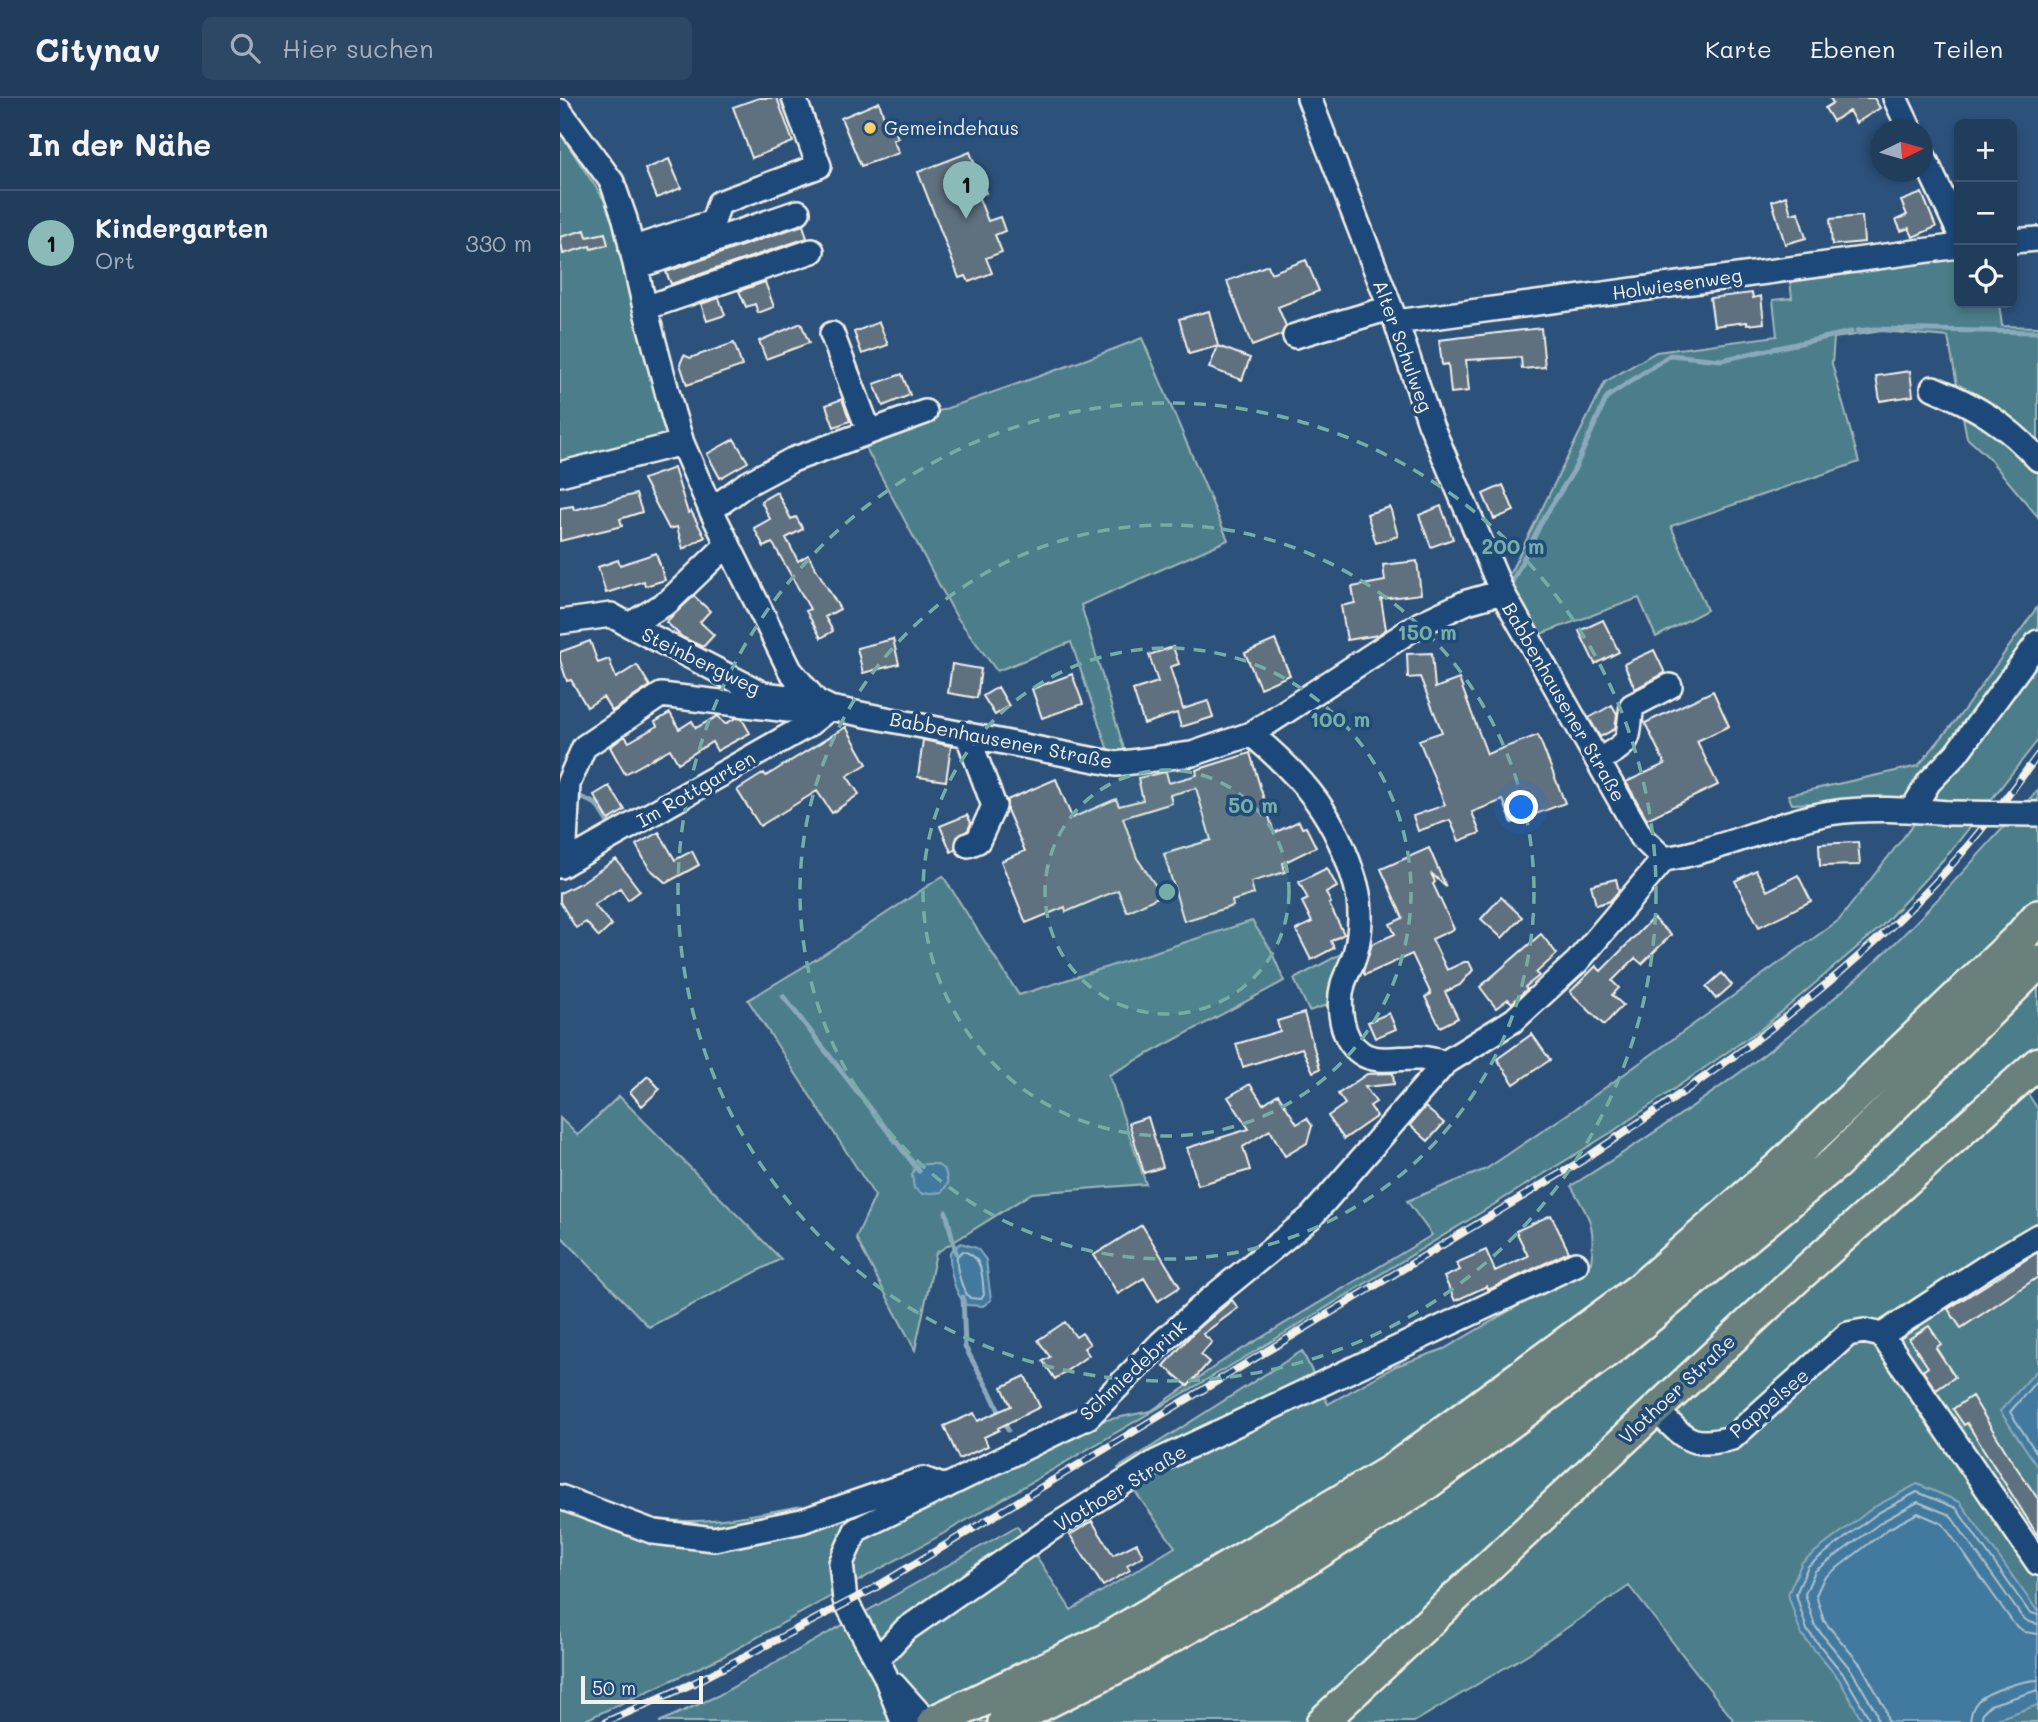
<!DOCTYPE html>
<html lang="de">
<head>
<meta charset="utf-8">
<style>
	body { margin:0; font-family:Mali,sans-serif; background:#2d4865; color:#f1f3f6 }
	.controls { position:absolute; right:21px; top:21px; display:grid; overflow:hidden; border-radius:10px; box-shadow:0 4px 10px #0003 }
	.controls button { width:63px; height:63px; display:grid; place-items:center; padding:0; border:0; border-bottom:2px solid #3e5672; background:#213d5c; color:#f1f3f6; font:35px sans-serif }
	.compass { position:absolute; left:1310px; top:21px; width:63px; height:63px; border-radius:50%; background:#213d5c; box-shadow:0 4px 10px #0003; rotate:85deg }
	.scale { position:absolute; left:21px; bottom:18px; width:122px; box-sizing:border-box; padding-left:7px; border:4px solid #f4f1e8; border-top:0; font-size:19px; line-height:24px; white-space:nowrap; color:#f4f1e8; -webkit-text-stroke:5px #1f4a7a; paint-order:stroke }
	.you { position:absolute; left:962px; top:710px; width:24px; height:24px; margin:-18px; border:5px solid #fff; border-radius:50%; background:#1a73e8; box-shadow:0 0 0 10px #1a73e833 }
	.badge { display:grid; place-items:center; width:46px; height:46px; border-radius:50%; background:#8bbbb9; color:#111; font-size:23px; font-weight:700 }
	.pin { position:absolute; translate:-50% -58px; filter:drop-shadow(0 2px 4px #0008) }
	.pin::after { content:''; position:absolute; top:37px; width:24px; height:21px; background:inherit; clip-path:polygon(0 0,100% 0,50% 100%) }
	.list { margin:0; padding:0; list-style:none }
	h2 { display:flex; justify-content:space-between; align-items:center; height:91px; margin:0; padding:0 28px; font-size:30px }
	h2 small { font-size:23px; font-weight:400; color:#a2aebb }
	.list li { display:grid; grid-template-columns:46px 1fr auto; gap:21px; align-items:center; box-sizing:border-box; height:105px; padding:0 28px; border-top:2px solid #3e5672 }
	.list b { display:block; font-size:26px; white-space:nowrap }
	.list p { margin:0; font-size:23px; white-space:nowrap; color:#a2aebb }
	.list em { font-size:23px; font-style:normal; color:#a2aebb }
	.icon { flex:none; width:38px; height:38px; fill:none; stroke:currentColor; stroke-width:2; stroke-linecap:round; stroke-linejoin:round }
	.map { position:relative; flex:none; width:1478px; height:1624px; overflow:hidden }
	header { display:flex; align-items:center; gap:42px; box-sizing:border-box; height:98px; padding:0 35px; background:#213d5c; border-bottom:2px solid #3e5672 }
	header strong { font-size:33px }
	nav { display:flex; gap:38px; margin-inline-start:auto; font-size:24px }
	.search { width:490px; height:63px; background:#2d4865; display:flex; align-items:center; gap:18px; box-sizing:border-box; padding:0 24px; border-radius:10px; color:#a2aebb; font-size:26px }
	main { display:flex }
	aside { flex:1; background:#213d5c }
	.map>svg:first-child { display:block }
	.green { fill:#4c7e8a; stroke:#a0b8b9; stroke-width:2 }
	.water { fill:#437a9f; stroke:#8aaabc; stroke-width:2 }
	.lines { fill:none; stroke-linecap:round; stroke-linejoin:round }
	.shore { stroke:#adc1cb; stroke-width:2 }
	.stream { stroke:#8aaabc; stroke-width:5 }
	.building { fill:#5f6f7f; stroke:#f4f1e8; stroke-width:2 }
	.minor-casing { stroke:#f4f1e8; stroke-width:28 }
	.major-casing { stroke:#f4f1e8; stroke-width:35 }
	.highway-casing { stroke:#f4f1e8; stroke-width:38 }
	.minor { stroke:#1f4a7a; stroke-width:23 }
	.major { stroke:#6a807c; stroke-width:30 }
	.highway { stroke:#6a807c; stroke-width:33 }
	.rail-casing { stroke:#f4f1e8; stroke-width:8 }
	.rail { stroke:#1f4a7a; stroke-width:5; stroke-dasharray:16; stroke-linecap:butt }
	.minor-bridge-casing { stroke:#f4f1e8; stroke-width:28; stroke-linecap:butt }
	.minor-bridge { stroke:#1f4a7a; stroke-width:23 }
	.ring { fill:none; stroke:#76ada5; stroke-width:3.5; stroke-dasharray:12 9 }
	.poi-dot { fill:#ffd166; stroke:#1f4a7a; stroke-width:2.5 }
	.labels { text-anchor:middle; stroke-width:7; stroke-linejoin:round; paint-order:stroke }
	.poi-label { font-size:19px; fill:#f4f1e8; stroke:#1f4a7a; text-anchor:start }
	.street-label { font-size:19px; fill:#f4f1e8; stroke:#1f4a7a }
	.centre { fill:#76ada5; stroke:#1f4a7a; stroke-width:3.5 }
	.ring-label { font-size:21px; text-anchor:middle; font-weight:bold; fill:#76ada5; stroke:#1f4a7a; stroke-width:7; stroke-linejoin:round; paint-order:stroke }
</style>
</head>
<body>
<header>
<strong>Citynav</strong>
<div class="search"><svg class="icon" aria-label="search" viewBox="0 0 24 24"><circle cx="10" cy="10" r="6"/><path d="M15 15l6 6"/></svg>Hier suchen</div>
<nav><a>Karte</a><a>Ebenen</a><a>Teilen</a></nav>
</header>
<main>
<aside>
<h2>In der Nähe<small></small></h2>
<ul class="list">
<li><span class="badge">1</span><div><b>Kindergarten</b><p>Ort</p></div><em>330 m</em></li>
</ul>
</aside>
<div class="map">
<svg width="1478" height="1624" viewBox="0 0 1478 1624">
	<rect width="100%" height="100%" fill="#2c517b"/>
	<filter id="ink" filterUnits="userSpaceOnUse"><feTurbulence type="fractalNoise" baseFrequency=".0143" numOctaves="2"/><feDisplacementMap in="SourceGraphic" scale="14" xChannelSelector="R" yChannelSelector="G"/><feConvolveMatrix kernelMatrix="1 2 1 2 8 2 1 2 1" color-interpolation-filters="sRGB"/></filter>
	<g filter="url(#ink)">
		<path class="green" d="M0,35L53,115L114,339L0,370Z
			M1399,144V205H1439L1442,228L1478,229V419L1427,358L1407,340L1388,239L1322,233L1274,240L1272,266L1299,364L1111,428L1147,512L1096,539L1079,500L975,538L947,481L1045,284L1096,254L1217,238L1213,202L1232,200L1228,166Z
			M582,240L668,442L521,507L567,661L550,658L511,544L437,573L396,518L301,341C394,306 490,277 582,240Z
			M1478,508V642L1391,753L1321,829L1205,928L1052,1034L694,1254L388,1433L162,1559L21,1624H0V1387C31,1399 64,1417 97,1421C146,1428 194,1416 242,1408L248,1427L383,1393L531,1325L591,1313L664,1262L872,1137L847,1103L926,1071L1021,1007L1279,822L1374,700L1232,706L1228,697L1358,668L1401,616Z
			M1478,692V987L1468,996L1478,1011V1624H1175L1069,1488L968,1556L854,1624H99L157,1598L457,1428L511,1512L615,1449L558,1370L742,1253L768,1306L836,1268L884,1251L1031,1165C1036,1127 1030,1120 1011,1088C1126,1016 1239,938 1337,843C1386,795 1431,742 1478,692Z
			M383,778L459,897L692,823L711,852L724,883L549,977L586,1086L472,1095L376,1155L355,1252L296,1140L315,1098L188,902L263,857Z
			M790,851L773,905L749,913L734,881Z
			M59,998L221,1161L89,1229L0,1137V1020L18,1037Z"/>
		<path class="water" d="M363,1066H376L385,1072L388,1085L382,1094L362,1096L354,1090L352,1077L355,1069Z
			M401,1145L417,1150L426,1162L431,1202L423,1208L406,1207C394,1194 389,1172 390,1154Z
			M1478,1271V1369L1440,1313Z
			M1357,1386L1400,1404L1478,1514V1607L1428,1624H1303L1279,1581L1241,1536L1228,1496L1242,1464L1314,1409Z"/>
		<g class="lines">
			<path class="shore" d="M403,1153C424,1159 422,1179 424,1197L421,1201L410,1200C401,1191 396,1170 397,1158Z
				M1478,1281L1450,1314L1478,1357
				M1309,1624L1308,1618L1284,1577L1247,1532L1236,1496L1248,1468L1318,1415L1357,1394L1396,1410L1469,1514L1478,1517
				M1318,1624L1316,1614L1292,1573L1255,1528L1245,1496L1255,1473L1323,1423L1358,1404L1390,1417L1462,1519L1469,1524L1478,1526
				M1328,1624L1325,1610L1301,1567L1264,1523L1256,1497L1264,1480L1328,1431L1358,1415L1383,1426L1454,1526L1465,1534L1478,1536
				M1410,1624C1411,1616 1412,1609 1418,1603C1428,1593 1464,1582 1478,1582
				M1421,1624L1423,1614L1430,1607L1478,1592"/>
			<path class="stream" d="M1297,233L1315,231L1478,234
				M952,484L982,423L1014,372L1047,299L1110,257L1161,262L1291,234
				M14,696L36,706L50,728
				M223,898L359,1073
				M386,1114L396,1155
				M403,1199L405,1249L431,1296L448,1332"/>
		</g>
		<path class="building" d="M199,0H217L233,44L192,60L173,9Z
			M1270,0H1314L1320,10L1296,25L1289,13L1273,23L1265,10L1273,5Z
			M319,4L324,19L329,17L338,40L333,42L339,55L301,68L281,20Z
			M410,54L426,95L418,98L428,123L440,119L445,133L435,137L442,154L426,160L432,175L409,184L406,178L399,180L358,74Z
			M109,61L121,90L97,100L85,71Z
			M1362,95L1376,129L1353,139L1349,130L1341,133L1336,122L1347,117L1341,103Z
			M1226,98L1231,116L1238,114L1246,140L1225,146L1212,103Z
			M1302,118L1304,144L1272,147L1270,121Z
			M243,127L247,140L111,186L106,174Z
			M25,132L27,139L45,135L48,147L31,151L30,148L3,156L0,139Z
			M746,162L759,193L718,209L726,228L721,237L692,248L667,183L708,167L711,175Z
			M205,184L214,209L198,215L195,206L186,209L179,193Z
			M1192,195L1193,200L1201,198L1204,225L1187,227V224L1154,228L1150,200Z
			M159,200L165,217L147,223L141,206Z
			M649,213L658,248L629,256L619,221Z
			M319,224L328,247L302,256L294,234Z
			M241,225L249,245L206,261L199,243Z
			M981,230L985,269L962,271L961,259L906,262L909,293L891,295L888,266L882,267L879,242Z
			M174,245L182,268L127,287L120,266L124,257L130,260Z
			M658,248L690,260L682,282L649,270Z
			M1350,273L1353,298L1320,303L1316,278Z
			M342,276L350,297L323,308L314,286Z
			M282,301L290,323L274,329L266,307Z
			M174,341L188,364L160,380L147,356Z
			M114,370L128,415L131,413L145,439L123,451L117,429L109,431L83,381Z
			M943,387L954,413L934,421L923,396Z
			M217,394L231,421L236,419L243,431L226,440L238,463L248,457L280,511L265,519L273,533L261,540L246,513L250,511L215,449L212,445L204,449L194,430L210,421L201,403Z
			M76,396L82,414L60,421L62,428L0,443V410L13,408L14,412Z
			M881,408L893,441L871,449L859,417Z
			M830,409L838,438L816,445L807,416Z
			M96,455L105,482L85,488L84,483L46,495L38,469L58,462L60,467Z
			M857,463L861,496L821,501L826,531L818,537L787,542L781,508L795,505L792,489L825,483L823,467Z
			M134,498L150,513L140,524L154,537L143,549L122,539L106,524Z
			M1043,522L1059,554L1035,566L1019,533Z
			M333,541L339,566L303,575L297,550Z
			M715,542L730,577L700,590L685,555Z
			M30,543L38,565L49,561L56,580L77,567L90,588L52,613L43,599L27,609L11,582L7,583L0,562V554Z
			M613,549L619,566L610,569L623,611L648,603L653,619L621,629L617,615L584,626L573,592L598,584L589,557Z
			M1094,552L1105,575L1075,591L1064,566Z
			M872,555L875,590L899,581L927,656L978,637L1005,705L952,725L943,702L912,714L920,735L899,743L890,722L858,733L853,718L885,707L859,642L882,634L860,579L848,580L847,556Z
			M392,566L421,571L417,600L388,595Z
			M512,576L523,606L482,620L472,591Z
			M438,589L449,608L435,617L423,598Z
			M1153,593L1169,628L1137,643L1158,687L1087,721L1066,684L1105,666L1085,625Z
			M1052,607L1057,616L1055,631L1040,639L1029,620Z
			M110,615L119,631L132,623L136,630L158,618L165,626L176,620L182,621L190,635L157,653L152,644L118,665L110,651L65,676L50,649L65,638L69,644L97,628L95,624Z
			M286,629L307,666L287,678L299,696L272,715L257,693L200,728L177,692L204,675L206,678Z
			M363,642L391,648L386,683L358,679Z
			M690,655L714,735L739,723L742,730L746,729L756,749L723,765L725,774L691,784L694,796L672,803L673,808L624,823L604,756L651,742L636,690L610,697L612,705L563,720L577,760L602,797L567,814L558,792L506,814L505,809L466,825L441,763L465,753L447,712V702L496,681L512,720L556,701L559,708L583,702L578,680L606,674L609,685L637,677L636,672Z
			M49,688L65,712L49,722L34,697Z
			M407,717L411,725L408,732L397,739L395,752L391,754L380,728Z
			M99,734L115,762L132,753L139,767L106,785L89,770L76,747Z
			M1298,744L1300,767L1260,768L1259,746Z
			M869,750L886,789L871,775L875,784L873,786L894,831L872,841L887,872L904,864H909L913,872L900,887L885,894L898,920L880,929L865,899L871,896L852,856L805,877L803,874L812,846L835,836L830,826L843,820L821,771Z
			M56,761L80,793L68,802L60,790L34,807L52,827L39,839L26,824L16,830L0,804V795L22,784Z
			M767,770L777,789L766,795L771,805L769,806L784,836L771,843L774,850L751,862L736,832L752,824L742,804L748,801L739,784Z
			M1196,772L1207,793L1238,777L1251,803L1199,829L1175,783Z
			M1056,781L1059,793L1050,803L1036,807L1031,787Z
			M941,799L962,819L942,840L921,821Z
			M1093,820L1111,837L1082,866L1075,860L1052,883L1059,890L1052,897L1063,907L1044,927L1010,894L1036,868L1041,873Z
			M981,836L997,856L976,875L979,878L965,889L967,891L952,905L948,901L936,910L920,889Z
			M1162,875L1172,887L1156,901L1146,889Z
			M744,915L760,971L753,974L742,950L683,969L676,946L720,933L717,923Z
			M829,915L836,931L815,940L808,924Z
			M972,936L990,962L954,986L937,961Z
			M833,975L834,986L805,989L816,1004L810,1008L817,1018L784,1041L768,1018L785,1006L778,996L807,976Z
			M88,978L100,991L82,1008L70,994Z
			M690,986L703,1006L718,996L737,1026L747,1020L752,1028L747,1045L725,1058L710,1032L683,1049L690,1072L638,1087L627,1050L689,1031L668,999Z
			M865,1009L884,1025L868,1043L850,1027Z
			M588,1019L603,1069L584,1075L569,1025Z
			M991,1117L1009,1154L928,1192L927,1188L895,1203L884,1179L900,1172L896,1165L926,1152L935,1173L968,1158L956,1133Z
			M582,1127L620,1189L598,1203L584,1180L558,1196L534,1157Z
			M1478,1154V1179L1401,1230L1388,1211Z
			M672,1202L678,1210L643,1236L652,1244L641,1257L649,1264L628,1288L604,1268L632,1236Z
			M505,1224L516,1239L522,1235L530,1246L524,1250L529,1257L495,1281L483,1263L490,1259L478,1242Z
			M1369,1228L1381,1246L1376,1250L1395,1279L1376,1292L1363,1273L1368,1269L1349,1241Z
			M465,1278L480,1309L438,1330L439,1332L424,1339L428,1348L399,1361L384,1328L414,1315L418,1323L451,1308L442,1289Z
			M1412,1298L1450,1360L1478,1401V1438L1407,1325L1404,1327L1393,1311Z
			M532,1423L553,1457L577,1445L583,1458L567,1467L570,1472L543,1488L510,1437Z"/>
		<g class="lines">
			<g class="minor-casing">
				<path id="minor" d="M749,0L836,224L870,325L942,494L1081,739L1104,761
					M1335,0L1350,32
					M0,13L52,84L65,121L85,210L113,316L122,345L151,412L230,572L256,603L270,610L556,666L632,656L691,636L860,526L907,504L942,494
					M1363,57L1399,134
					M1452,143L1478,141
					M71,151L153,124L159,105L259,68L234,0
					M76,169L238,114
					M85,210L252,153
					M836,224L1399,148
					M272,236L309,333
					M735,238L830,210
					M1373,290C1416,308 1446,326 1478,361
					M0,376L122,345
					M151,412L185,387L232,362L365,314
					M0,524L51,517L69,527L108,504L168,446
					M69,527L203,596L228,599
					M407,636L434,708L418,743L408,747
					M691,636C745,681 776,718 796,787C802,809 801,835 795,856C792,867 786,876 783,886C777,908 781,942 801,955C816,966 841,959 859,960C867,960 876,963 885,965
					M1038,663C1074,641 1066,647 1072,608L1110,588
					M1352,712L1369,684L1396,656L1478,544
					M4,766L8,686L24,649L101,597L228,612L256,603
					M0,768L248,627L270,610
					M1322,1237L1432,1165L1478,1138
					M1096,1312C1125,1340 1129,1351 1172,1340L1288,1236L1304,1233L1322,1237L1478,1465
					M0,1399L94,1434L154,1441L242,1423L363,1381L385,1389
					M317,1562L345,1532L489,1432L596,1364L1016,1166
					M334,1587L367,1624
					M343,1624L325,1577L285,1502L281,1465L296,1432L528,1319L601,1245L648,1203L751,1119L885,965L954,922L1017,864L1104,761C1161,753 1213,725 1270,715C1310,709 1349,712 1389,715"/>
			</g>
			<g class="major-casing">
				<path id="major" d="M762,1624L1236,1181L1478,965"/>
			</g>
			<g class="highway-casing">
				<path id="highway" d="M375,1624L545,1543L831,1374L1081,1191L1221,1069L1459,841L1478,819
					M445,1624L561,1566L729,1472L866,1385L1055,1246L1276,1064L1478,864"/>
			</g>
			<use href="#minor" class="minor"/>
			<use href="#major" class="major"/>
			<use href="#highway" class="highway"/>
			<g class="rail-casing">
				<path id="rail" d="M46,1624L136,1584L313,1491L1023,1062C1148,979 1270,895 1374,786C1412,746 1445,702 1478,657"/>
			</g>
			<use href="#rail" class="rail"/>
			<g class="minor-bridge-casing">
				<path id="minor-bridge" d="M1389,715L1478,716"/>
			</g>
			<use href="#minor-bridge" class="minor-bridge"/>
		</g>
	</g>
	<circle cx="607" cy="794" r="122" fill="#76ada5" fill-opacity=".12"/>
	<g class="ring">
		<circle cx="607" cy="794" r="122"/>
		<circle cx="607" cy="794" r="244"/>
		<circle cx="607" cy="794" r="367"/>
		<circle cx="607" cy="794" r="489"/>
	</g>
	<circle class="poi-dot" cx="310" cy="30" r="7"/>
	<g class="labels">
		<g class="poi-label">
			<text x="324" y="37">Gemeindehaus</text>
		</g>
		<g class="street-label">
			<text transform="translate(1117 186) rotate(-8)" y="7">Holwiesenweg</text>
			<text transform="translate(843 248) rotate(70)" y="7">Alter Schulweg</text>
			<text transform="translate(141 563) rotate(26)" y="7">Steinbergweg</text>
			<text transform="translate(1004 604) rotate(60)" y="7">Babbenhausener Straße</text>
			<text transform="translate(441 642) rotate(11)" y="7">Babbenhausener Straße</text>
			<text transform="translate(136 691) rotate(-30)" y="7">Im Rottgarten</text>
			<text transform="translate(573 1272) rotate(-43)" y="7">Schmiedebrink</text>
			<text transform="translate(1117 1291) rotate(-43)" y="7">Vlothoer Straße</text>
			<text transform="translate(1209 1305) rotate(-40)" y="7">Pappelsee</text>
			<text transform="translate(560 1390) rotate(-31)" y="7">Vlothoer Straße</text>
		</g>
	</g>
	<circle cx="607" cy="794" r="10" class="centre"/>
	<g class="ring-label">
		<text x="953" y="456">200 m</text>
		<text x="867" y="542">150 m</text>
		<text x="780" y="629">100 m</text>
		<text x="693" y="715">50 m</text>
	</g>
</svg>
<div class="controls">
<button>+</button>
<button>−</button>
<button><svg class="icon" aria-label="locate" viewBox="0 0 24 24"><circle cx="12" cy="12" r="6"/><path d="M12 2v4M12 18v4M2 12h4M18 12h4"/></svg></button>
</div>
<svg class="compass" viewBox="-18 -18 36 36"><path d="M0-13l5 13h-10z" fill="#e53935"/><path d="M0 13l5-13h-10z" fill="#a2aebb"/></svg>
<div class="scale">50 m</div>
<div class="you"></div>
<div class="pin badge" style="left:406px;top:121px">1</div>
</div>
</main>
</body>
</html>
